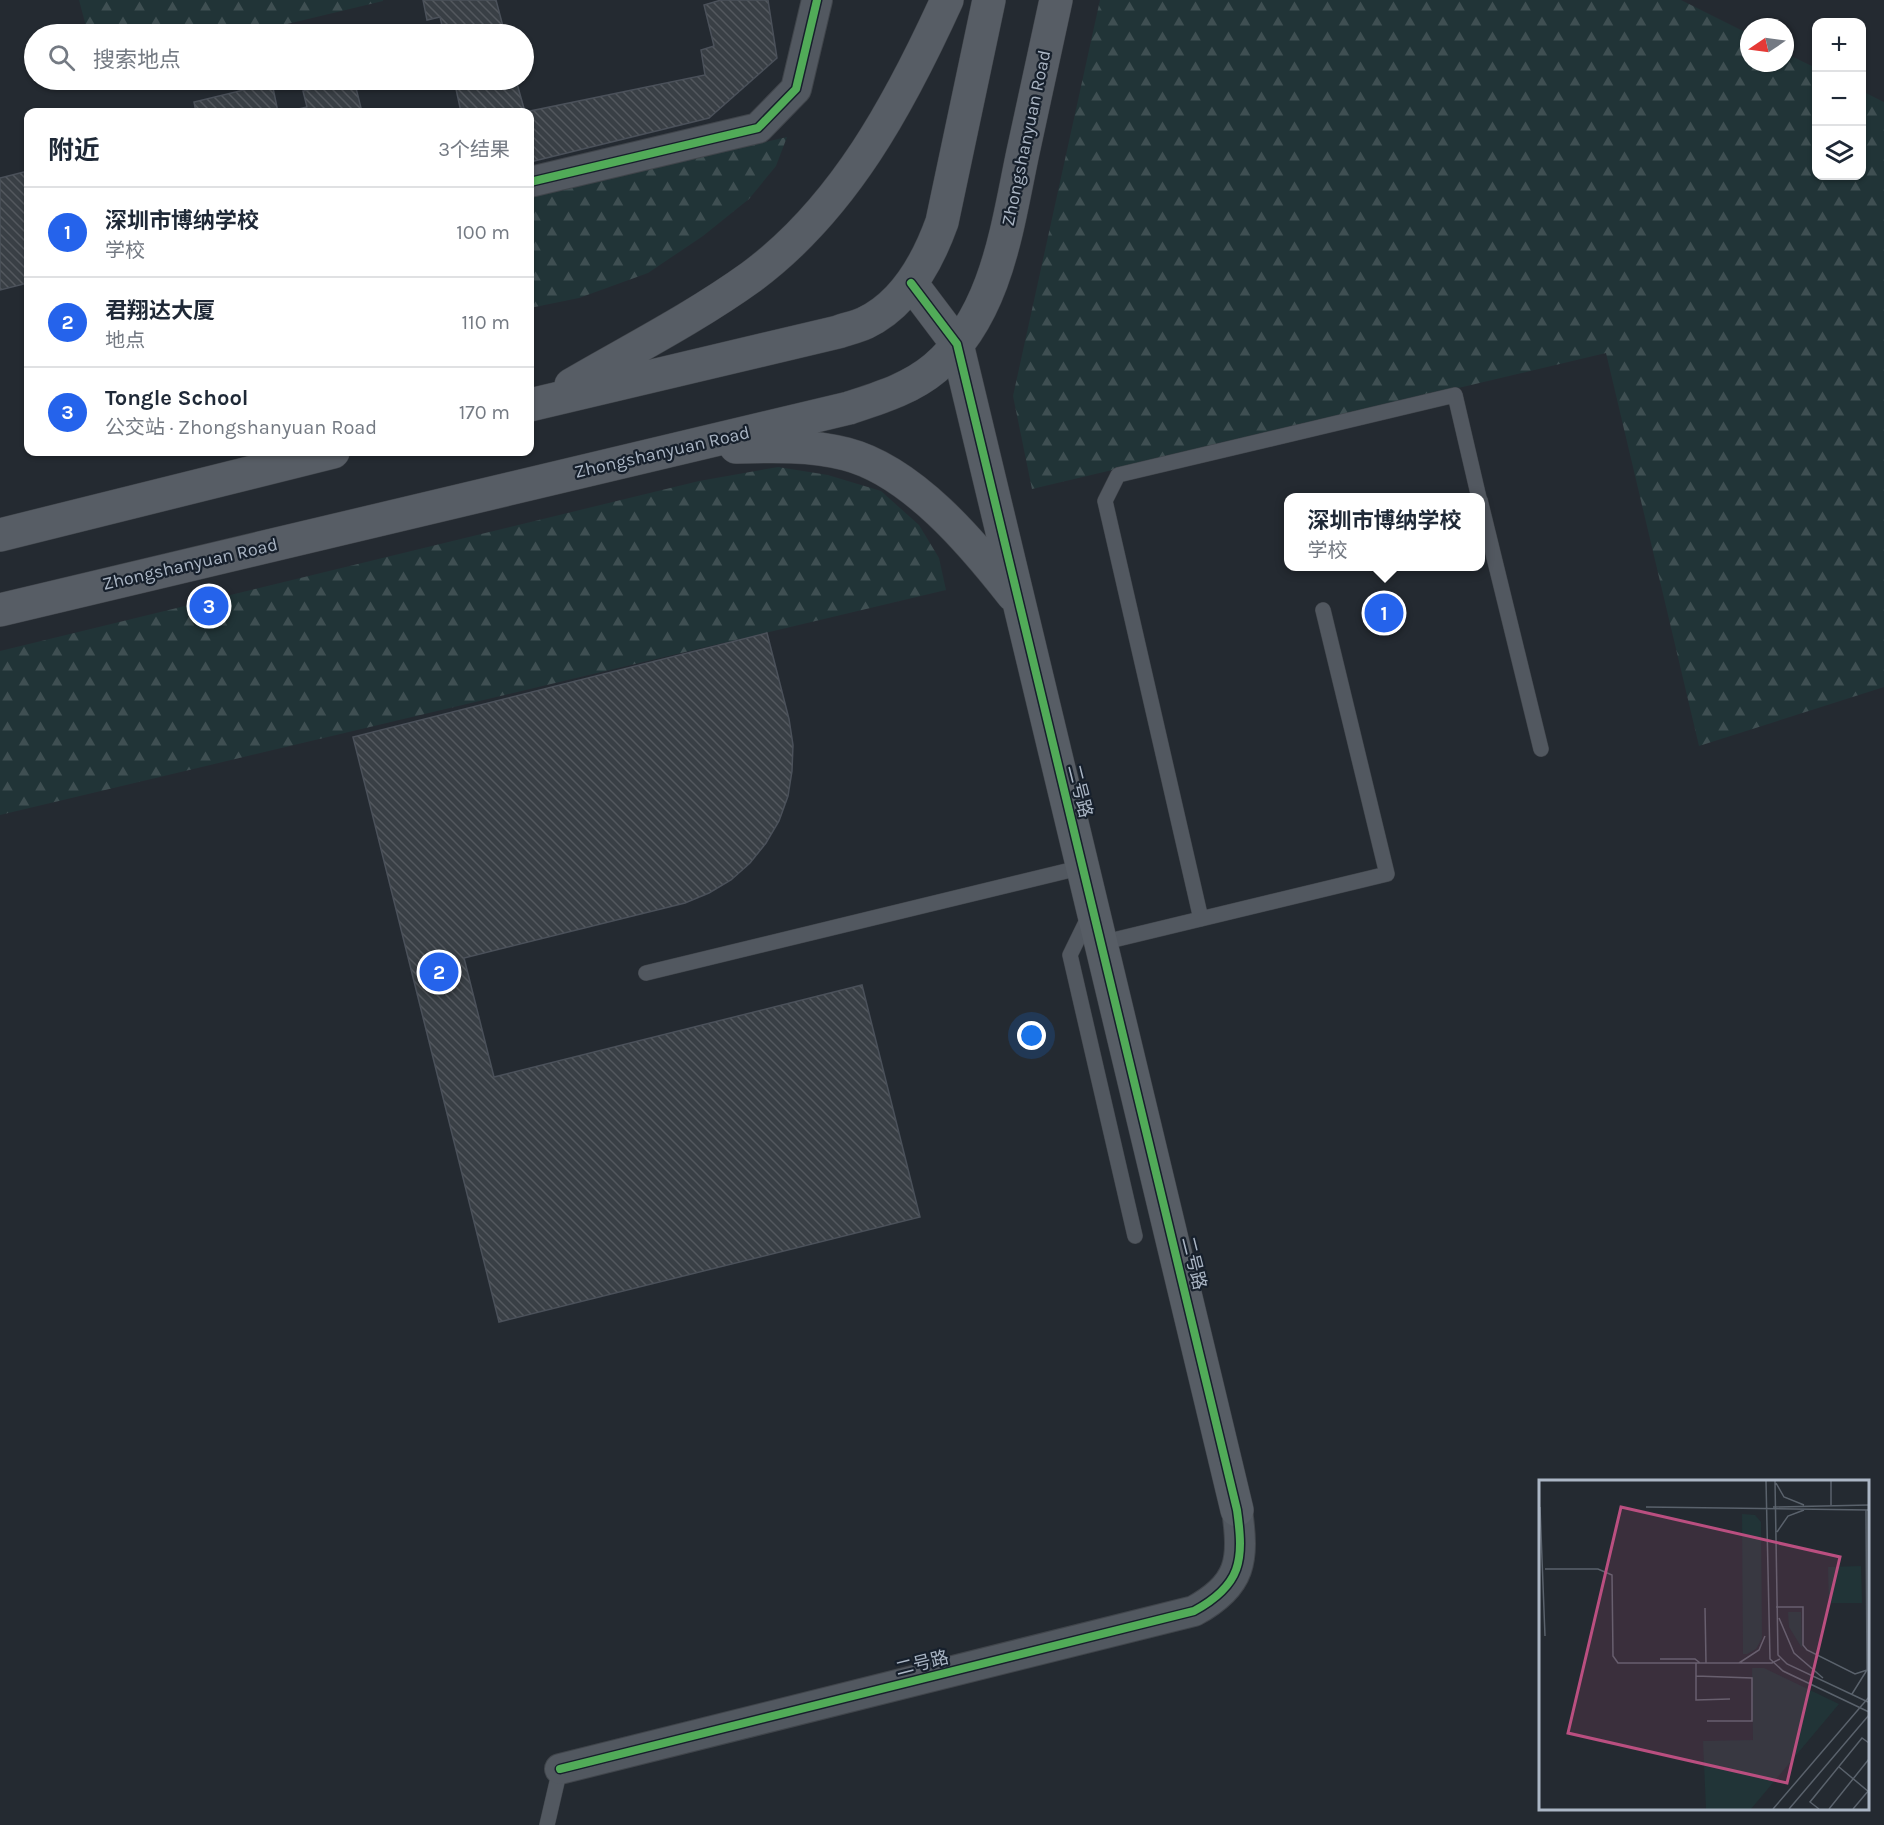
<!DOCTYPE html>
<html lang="zh">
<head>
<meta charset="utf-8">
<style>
	body { margin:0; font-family:Karla,"Noto Sans SC",sans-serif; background:#f2f2f3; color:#1f2937 }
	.controls { position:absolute; right:18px; top:18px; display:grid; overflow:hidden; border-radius:12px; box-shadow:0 2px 4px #0004 }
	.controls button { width:54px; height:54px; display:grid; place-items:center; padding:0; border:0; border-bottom:2px solid #e0e1e3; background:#fff; color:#1f2937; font:30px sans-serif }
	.compass { position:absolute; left:1740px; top:18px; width:54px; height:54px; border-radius:50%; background:#fff; box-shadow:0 2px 4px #0004; rotate:257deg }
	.you { position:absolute; left:1032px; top:1036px; width:21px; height:21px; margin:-15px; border:4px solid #fff; border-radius:50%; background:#1a73e8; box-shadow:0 0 0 9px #1a73e833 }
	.badge { display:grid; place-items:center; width:39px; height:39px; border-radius:50%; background:#2563eb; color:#fff; font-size:20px; font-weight:700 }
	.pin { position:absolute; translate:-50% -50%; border:3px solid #fff; box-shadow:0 2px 6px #0006 }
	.popup { position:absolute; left:1284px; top:493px; width:201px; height:78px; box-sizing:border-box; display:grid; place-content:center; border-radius:12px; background:#fff; filter:drop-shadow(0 2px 4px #0005); font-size:20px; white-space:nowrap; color:#747a83 }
	.popup b { font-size:22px; color:#1f2937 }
	.popup::after { content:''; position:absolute; left:50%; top:100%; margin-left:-12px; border:12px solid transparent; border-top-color:#fff }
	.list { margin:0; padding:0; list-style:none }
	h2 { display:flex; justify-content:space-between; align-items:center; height:78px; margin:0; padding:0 24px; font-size:26px }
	h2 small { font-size:20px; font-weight:400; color:#747a83 }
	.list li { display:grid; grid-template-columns:39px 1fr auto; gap:18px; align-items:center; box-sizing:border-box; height:90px; padding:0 24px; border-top:2px solid #e0e1e3 }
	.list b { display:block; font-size:22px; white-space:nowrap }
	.list p { margin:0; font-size:20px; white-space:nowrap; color:#747a83 }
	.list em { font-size:20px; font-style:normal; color:#747a83 }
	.icon { flex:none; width:33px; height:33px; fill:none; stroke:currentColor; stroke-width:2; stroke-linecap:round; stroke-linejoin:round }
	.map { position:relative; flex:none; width:1884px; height:1825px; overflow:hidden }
	.search { position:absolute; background:#fff; box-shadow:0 2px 4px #0004; left:24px; top:24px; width:510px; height:66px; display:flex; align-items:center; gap:15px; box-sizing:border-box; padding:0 21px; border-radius:33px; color:#747a83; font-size:22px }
	.panel { position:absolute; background:#fff; box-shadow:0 2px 4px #0004; left:24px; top:108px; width:510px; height:348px; border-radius:12px }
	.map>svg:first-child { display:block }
	.forest { fill:url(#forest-firs) }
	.building { fill:url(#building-back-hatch); stroke:#4b515a; stroke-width:1.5 }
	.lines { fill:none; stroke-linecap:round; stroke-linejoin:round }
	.lane-casing { stroke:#40454b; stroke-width:16 }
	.street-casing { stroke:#40454b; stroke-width:32 }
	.secondary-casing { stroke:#40454b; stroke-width:34 }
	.lane { stroke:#525860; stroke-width:15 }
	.street { stroke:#525860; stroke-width:30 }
	.secondary { stroke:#575d65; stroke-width:33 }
	.cycleway-casing { stroke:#17202c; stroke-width:11 }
	.cycleway { stroke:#51ab58; stroke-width:8 }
	.labels { text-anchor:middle; stroke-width:4.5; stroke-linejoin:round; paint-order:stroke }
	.street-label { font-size:18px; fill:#abb6c5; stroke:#17202c }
	.inset-road { fill:none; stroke:#5a626c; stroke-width:1.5 }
	.view { fill:#ba4f80; fill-opacity:0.15; stroke:#ba4f80; stroke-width:3 }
	.inset-edge { fill:none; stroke:#abb6c5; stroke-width:3 }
</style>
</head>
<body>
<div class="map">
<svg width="1884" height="1825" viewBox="0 0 1884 1825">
	<defs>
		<pattern id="forest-firs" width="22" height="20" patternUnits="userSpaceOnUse" patternTransform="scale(1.5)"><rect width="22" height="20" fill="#213437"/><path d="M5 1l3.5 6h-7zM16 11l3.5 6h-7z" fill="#3f4f52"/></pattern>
		<pattern id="building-back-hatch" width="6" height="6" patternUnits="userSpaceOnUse" patternTransform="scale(1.5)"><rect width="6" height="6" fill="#393f45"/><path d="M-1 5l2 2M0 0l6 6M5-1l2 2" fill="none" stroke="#53585e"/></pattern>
	</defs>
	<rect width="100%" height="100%" fill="#242a31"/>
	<path class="forest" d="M79,0H383V1L246,34H88Z
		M1100,0H1681L1749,34V63H1785V53L1816,68V176H1862V91L1884,102V687L1699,746L1606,353L1032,489L1013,396Z
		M787,137L776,166L749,199L703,236L648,273L579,298L530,308V197Z
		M778,467L828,475L881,491L919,525L939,558L946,590L0,815V651L699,481Z"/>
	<path class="building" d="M423,0H496L505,34H444L440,17L427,20Z
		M721,0H768L777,58L709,118L530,162V112H461L454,80H516L525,112L705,75L701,50L714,46L704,5Z
		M330,80H354L362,112H285L307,107L303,91L318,88L317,83Z
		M272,83L278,112H196L194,102Z
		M28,171V283L0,290V178Z
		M767,633L789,719L793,745L792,771L788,796L779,821L766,843L750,863L731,880L709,893L685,903L464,958L494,1077L862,985L920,1217L499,1322L353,737Z"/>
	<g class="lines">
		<g class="lane-casing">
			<path id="lane" d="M1480,500L1541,749
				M1090,914L1070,955L1135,1236
				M1201,919L1105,501L1118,475L1455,395L1479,498
				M1101,943L1387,874L1323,610
				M646,973L1083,867
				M547,1825L560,1769"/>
		</g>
		<g class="street-casing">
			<path id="street" d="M530,182L758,128L796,89L817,0
				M560,1769L1194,1611C1242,1585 1244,1560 1237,1510"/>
		</g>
		<g class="secondary-casing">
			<path id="secondary" d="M911,283L957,344L1237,1510
				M571,385C631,350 694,318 751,277C844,208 900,103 947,0
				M530,405L838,332C846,329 856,327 865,323C905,304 928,261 942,222L989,0
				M736,447C772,446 811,445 846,454C912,471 973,544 1013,595
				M0,535L333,452
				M0,610L849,408C879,398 910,389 935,368C997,315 1007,227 1023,152C1034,101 1045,51 1056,0"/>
		</g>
		<use href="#lane" class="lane"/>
		<use href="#street" class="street"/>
		<use href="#secondary" class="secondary"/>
		<g class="cycleway-casing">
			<path id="cycleway" d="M530,182L758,128L796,89L817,0
				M560,1769L1194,1611C1242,1585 1244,1560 1237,1510L957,344L911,283"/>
		</g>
		<use href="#cycleway" class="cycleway"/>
	</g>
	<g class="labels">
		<g class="street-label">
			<text transform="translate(1026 138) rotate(-78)" y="6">Zhongshanyuan Road</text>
			<text transform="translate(662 452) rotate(-13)" y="6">Zhongshanyuan Road</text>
			<text transform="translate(190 564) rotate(-13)" y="6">Zhongshanyuan Road</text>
			<text transform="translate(1080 791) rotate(76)" y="6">二号路</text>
			<text transform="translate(1194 1263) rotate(76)" y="6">二号路</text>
			<text transform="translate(922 1663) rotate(-14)" y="6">二号路</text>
		</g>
	</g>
	<g transform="translate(1539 1480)">
		<rect width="330" height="330" fill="#242a31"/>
		<path d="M203,34L216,35L222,42L223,158L217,169L208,174H204ZM322,86L323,123H290L289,87ZM249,132H262L263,168L250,147ZM213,188H225L300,224L212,329H167L164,261L214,260Z" fill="#213437"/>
		<path class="inset-road" d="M227,1L231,179L244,191L330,232M236,1L239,175L248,184L329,222M292,1V25M237,3L245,17L265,25M1,27L6,156M107,27L330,30M234,27L330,25M238,52L249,36L265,30M6,89H59L73,95L74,176L79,183H233L241,179M237,127H264V165L268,170L316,194L328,190M166,128L167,183M240,138L255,173L284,198M121,179H156L161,183M157,183V220L191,219M200,183L220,170L226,156M157,196L213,198V241H168M313,214L328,190L327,30M300,287L330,312M234,329L330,217M250,329L330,235M280,329L271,322L323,258L330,263M290,329L330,279M314,329L330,310"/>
		<path class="view" d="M82,27L301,77L248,303L29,253Z"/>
		<rect width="330" height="330" class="inset-edge"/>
	</g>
</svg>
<div class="controls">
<button>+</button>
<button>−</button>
<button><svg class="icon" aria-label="layers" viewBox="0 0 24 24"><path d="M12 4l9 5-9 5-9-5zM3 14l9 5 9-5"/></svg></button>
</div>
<svg class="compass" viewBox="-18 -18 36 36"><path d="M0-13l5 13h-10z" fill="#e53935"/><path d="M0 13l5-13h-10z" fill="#747a83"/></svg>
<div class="you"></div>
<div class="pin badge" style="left:1384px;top:613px">1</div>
<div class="popup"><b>深圳市博纳学校</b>学校</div>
<div class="pin badge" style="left:439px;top:972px">2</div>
<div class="pin badge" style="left:209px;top:606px">3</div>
<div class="search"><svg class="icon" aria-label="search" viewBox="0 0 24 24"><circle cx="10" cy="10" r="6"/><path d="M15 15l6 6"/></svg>搜索地点</div>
<section class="panel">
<h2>附近<small>3个结果</small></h2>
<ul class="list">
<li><span class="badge">1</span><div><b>深圳市博纳学校</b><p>学校</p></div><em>100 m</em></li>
<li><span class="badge">2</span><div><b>君翔达大厦</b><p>地点</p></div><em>110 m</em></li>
<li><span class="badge">3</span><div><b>Tongle School</b><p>公交站 · Zhongshanyuan Road</p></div><em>170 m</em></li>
</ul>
</section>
</div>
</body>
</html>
